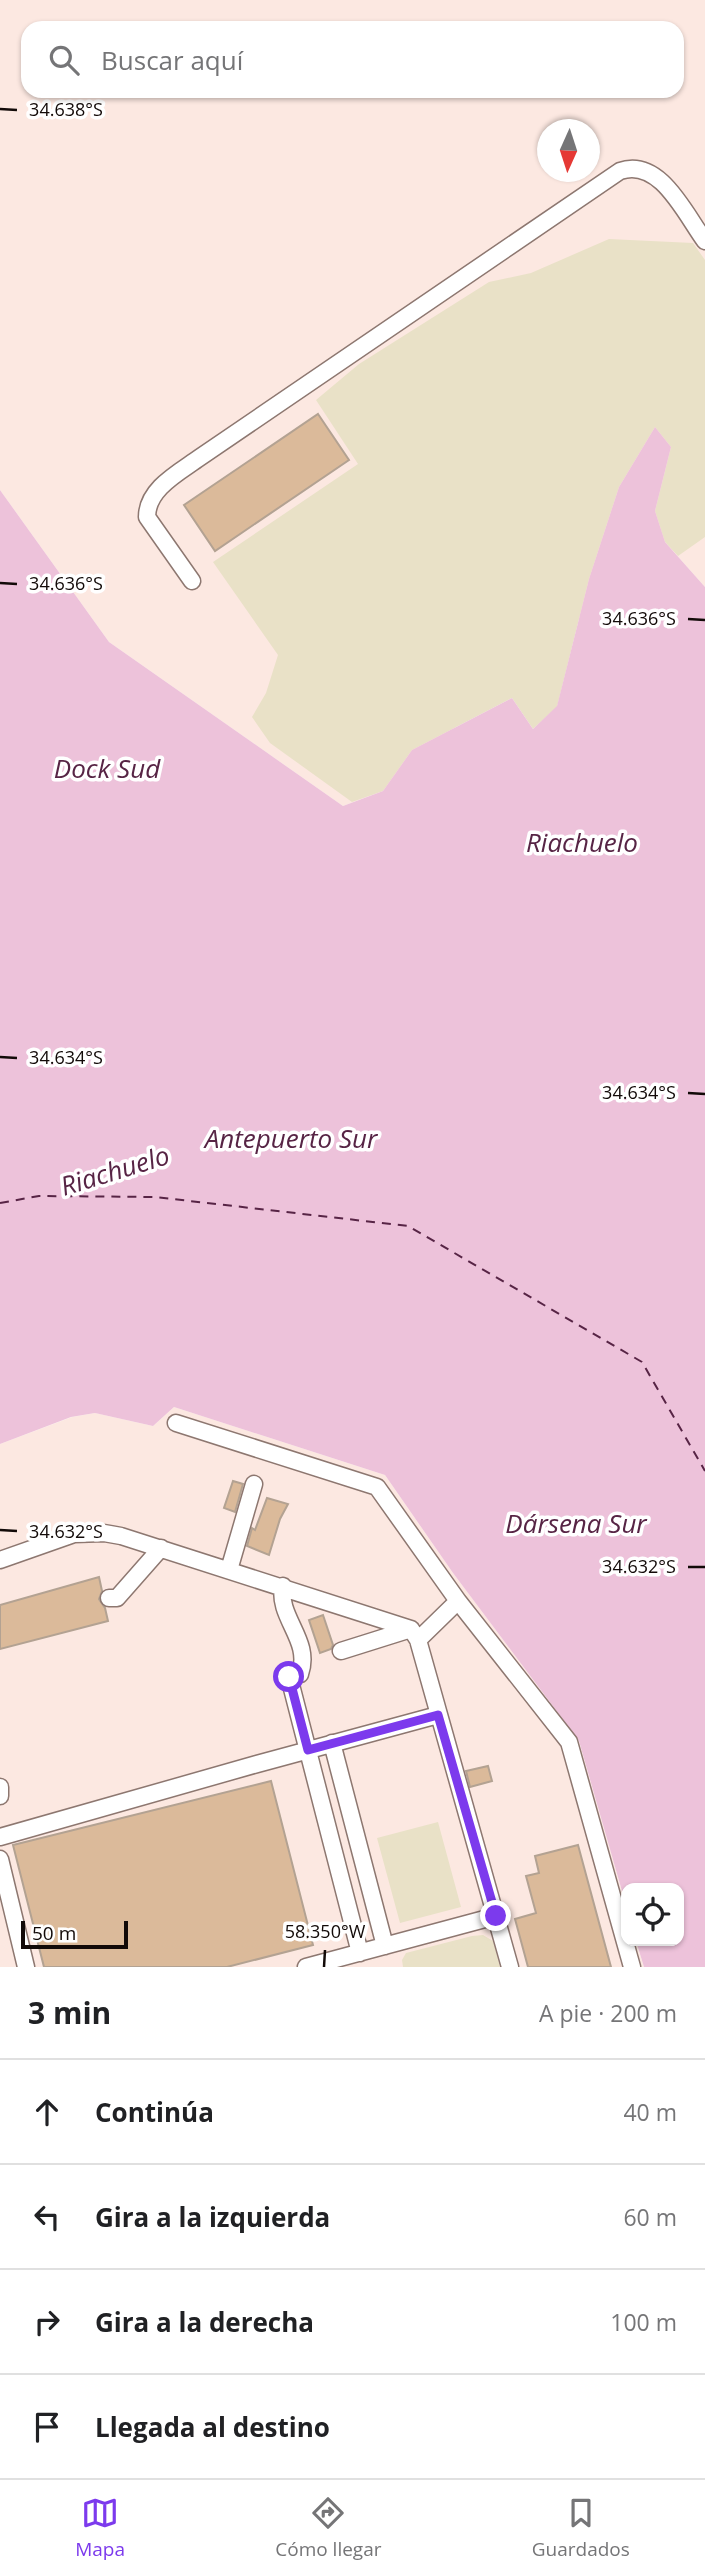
<!DOCTYPE html>
<html lang="es">
<head>
<meta charset="utf-8">
<style>
	body { margin:0; font-family:"Open Sans",sans-serif; background:#f6f6f6; color:#202124 }
	.controls { position:absolute; right:21px; bottom:21px; display:grid; overflow:hidden; border-radius:14px; box-shadow:0 2px 5px #0004 }
	.controls button { width:63px; height:63px; display:grid; place-items:center; padding:0; border:0; border-bottom:2px solid #e0e0e0; background:#fff; color:#202124; font:35px sans-serif }
	.compass { position:absolute; left:537px; top:119px; width:63px; height:63px; border-radius:50%; background:#fff; box-shadow:0 2px 5px #0004; rotate:183deg }
	.scale { position:absolute; left:21px; bottom:18px; width:107px; box-sizing:border-box; padding-left:7px; border:4px solid #120a08; border-top:0; font-size:19px; line-height:24px; white-space:nowrap; color:#120a08; -webkit-text-stroke:5px #fff; paint-order:stroke }
	.stop { position:absolute; width:21px; height:21px; margin:-16px; border:5px solid #7c3aed; border-radius:50%; background:#fff }
	.stop.end { background:#7c3aed; border-color:#fff; box-shadow:0 2px 7px #0008 }
	.list { margin:0; padding:0; list-style:none }
	h2 { display:flex; justify-content:space-between; align-items:center; height:91px; margin:0; padding:0 28px; font-size:30px }
	h2 small { font-size:23px; font-weight:400; color:#757577 }
	.list li { display:grid; grid-template-columns:46px 1fr auto; gap:21px; align-items:center; box-sizing:border-box; height:105px; padding:0 28px; border-top:2px solid #e0e0e0 }
	.list b { display:block; font-size:26px; white-space:nowrap }
	.list em { font-size:23px; font-style:normal; color:#757577 }
	.icon { flex:none; width:38px; height:38px; fill:none; stroke:currentColor; stroke-width:2; stroke-linecap:round; stroke-linejoin:round }
	.map { position:relative; flex:none; width:705px; height:1967px; overflow:hidden }
	.search { position:absolute; background:#fff; box-shadow:0 2px 5px #0004; left:21px; right:21px; top:21px; height:77px; display:flex; align-items:center; gap:18px; box-sizing:border-box; padding:0 24px; border-radius:21px; color:#757577; font-size:26px }
	.sheet { height:511px; background:#fff }
	nav { display:flex; justify-content:space-around; align-items:center; box-sizing:border-box; height:98px; border-top:2px solid #e0e0e0; background:#fff; font-size:19px; color:#757577 }
	nav a { display:grid; justify-items:center; gap:4px }
	nav .on { color:#7c3aed }
	.map>svg:first-child { display:block }
	.built { fill:#fce8e1; fill-rule:evenodd }
	.green { fill:#e9e1c7 }
	.water { fill:#edc2da }
	.lines { fill:none; stroke-linecap:round; stroke-linejoin:round }
	.ferry { stroke:#572445; stroke-width:2; stroke-dasharray:9 7; stroke-linecap:butt }
	.building { fill:#dbba9a; stroke:#b3a292; stroke-width:2 }
	.minor-casing { stroke:#8d7770; stroke-width:19 }
	.minor { stroke:#fff; stroke-width:16 }
	.route { stroke:#7c3aed; stroke-width:9 }
	.ticks { fill:none; stroke:#120a08; stroke-width:2.5 }
	.labels { text-anchor:middle; stroke-width:7; stroke-linejoin:round; paint-order:stroke }
	.water-label { font-size:26px; font-style:italic; fill:#572445; stroke:#fff }
	.ticks-label { font-size:18px; text-anchor:middle; fill:#120a08; stroke:#fff; stroke-width:7; stroke-linejoin:round; paint-order:stroke }
</style>
</head>
<body>
<div class="map">
<svg width="705" height="1967" viewBox="0 0 705 1967">
	<rect width="100%" height="100%" fill="#fcf7f5"/>
	<path class="built" d="M0,0H705V587L665,542L383,791L343,806L109,642L0,490ZM28,28H677V91H28ZM548,130H590V172H548Z
		M174,1407L385,1475L453,1573L579,1741L626,1905V1941H636L644,1967H0V1444L72,1417L95,1413L153,1426Z"/>
	<path class="green" d="M609,239L693,243L705,260V537L678,556L665,542L655,511L671,447L655,427L619,487L589,579L557,707L533,729L512,698L412,750L383,791L352,802L270,743L252,717L266,693L278,655L213,562L358,464L316,400L359,364L489,282L531,273Z
		M438,1822L461,1907L400,1923L377,1838Z
		M483,1935L493,1941L500,1967H403L402,1960L406,1953L472,1936Z"/>
	<path class="water" d="M655,427L671,447L655,511L665,542L705,587V1967H644L636,1941H679V1888H626V1905L579,1741L453,1573L385,1475L174,1407L153,1426L95,1413L71,1417L0,1444V490L109,642L343,806L383,791L412,750L512,698L533,729L557,706L589,579L619,487Z"/>
	<g class="lines">
		<path class="ferry" d="M0,1203L39,1196L155,1197L408,1226L642,1362L705,1471"/>
	</g>
	<path class="building" d="M318,414L349,460L215,551L184,505Z
		M233,1481L243,1484L235,1512L224,1508Z
		M267,1498L288,1504L280,1519L269,1555L247,1546L252,1528L255,1530Z
		M99,1577L102,1591L99,1599L105,1608L108,1621L0,1649V1605Z
		M323,1615L333,1645L331,1649L320,1653L309,1620Z
		M488,1766L492,1781L470,1787L466,1771Z
		M271,1781L313,1945L227,1967H44L13,1845Z
		M578,1845L611,1967H528L515,1919L536,1913L526,1876L539,1873L535,1856Z"/>
	<g class="lines">
		<g class="minor-casing">
			<path id="minor" d="M192,581L147,517C147,489 178,473 199,458L620,171C660,157 685,214 705,241
				M176,1423L377,1487L458,1601L418,1640
				M0,1560L74,1534L104,1533L121,1536L411,1629L418,1640L510,1967
				M229,1570L254,1484
				M283,1586C277,1618 312,1640 300,1674L289,1677L360,1953
				M109,1598H117L161,1548
				M458,1601L569,1742L632,1967
				M341,1651L411,1629
				M332,1743L385,1946
				M0,1787V1796
				M0,1837L257,1764L438,1715
				M0,1859L26,1967
				M306,1967L496,1916"/>
		</g>
		<use href="#minor" class="minor"/>
	</g>
	<g class="lines">
		<path class="route" d="M289,1677L308,1750L438,1715L496,1916"/>
	</g>
	<path class="ticks" d="M0,109L17,110M0,583L17,584M688,619L705,620M0,1057L17,1058M688,1093L705,1094M0,1530L17,1531M688,1567H705M324,1967L325,1950"/>
	<g class="labels">
		<g class="water-label">
			<text x="107" y="778">Dock Sud</text>
			<text x="582" y="852">Riachuelo</text>
			<text x="291" y="1148">Antepuerto Sur</text>
			<text transform="translate(115 1171) rotate(-17)" y="9">Riachuelo</text>
			<text x="576" y="1533">Dársena Sur</text>
		</g>
	</g>
	<g class="ticks-label">
		<text x="66" y="116">34.638°S</text>
		<text x="66" y="590">34.636°S</text>
		<text x="639" y="625">34.636°S</text>
		<text x="66" y="1064">34.634°S</text>
		<text x="639" y="1099">34.634°S</text>
		<text x="66" y="1538">34.632°S</text>
		<text x="639" y="1573">34.632°S</text>
		<text x="325" y="1938">58.350°W</text>
	</g>
</svg>
<div class="controls">
<button><svg class="icon" aria-label="locate" viewBox="0 0 24 24"><circle cx="12" cy="12" r="6"/><path d="M12 2v4M12 18v4M2 12h4M18 12h4"/></svg></button>
</div>
<svg class="compass" viewBox="-18 -18 36 36"><path d="M0-13l5 13h-10z" fill="#e53935"/><path d="M0 13l5-13h-10z" fill="#757577"/></svg>
<div class="scale">50 m</div>
<div class="stop" style="left:289px;top:1677px"></div>
<div class="stop end" style="left:496px;top:1916px"></div>
<div class="search"><svg class="icon" aria-label="search" viewBox="0 0 24 24"><circle cx="10" cy="10" r="6"/><path d="M15 15l6 6"/></svg>Buscar aquí</div>
</div>
<section class="sheet">
<h2>3 min<small>A pie · 200 m</small></h2>
<ul class="list">
<li><svg class="icon" aria-label="ahead" viewBox="0 0 24 24"><path d="M12 20V5M6 11l6-6 6 6"/></svg><div><b>Continúa</b></div><em>40 m</em></li>
<li><svg class="icon" aria-label="left" viewBox="0 0 24 24"><path d="M17 20v-9H6M10 6l-5 5 5 5"/></svg><div><b>Gira a la izquierda</b></div><em>60 m</em></li>
<li><svg class="icon" aria-label="right" viewBox="0 0 24 24"><path d="M7 20v-9h11M14 6l5 5-5 5"/></svg><div><b>Gira a la derecha</b></div><em>100 m</em></li>
<li><svg class="icon" aria-label="arrive" viewBox="0 0 24 24"><path d="M6 21V4h12l-3 4 3 4H6"/></svg><div><b>Llegada al destino</b></div></li>
</ul>
</section>
<nav>
<a class="on"><svg class="icon" aria-label="map" viewBox="0 0 24 24"><path d="M3 6l6-2 6 2 6-2v14l-6 2-6-2-6 2zM9 4v14M15 6v14"/></svg>Mapa</a>
<a><svg class="icon" aria-label="directions" viewBox="0 0 24 24"><path d="M12 3l9 9-9 9-9-9zM9 14v-3h6M13 9l2 2-2 2"/></svg>Cómo llegar</a>
<a><svg class="icon" aria-label="saved" viewBox="0 0 24 24"><path d="M7 4h10v16l-5-4-5 4z"/></svg>Guardados</a>
</nav>
</body>
</html>
